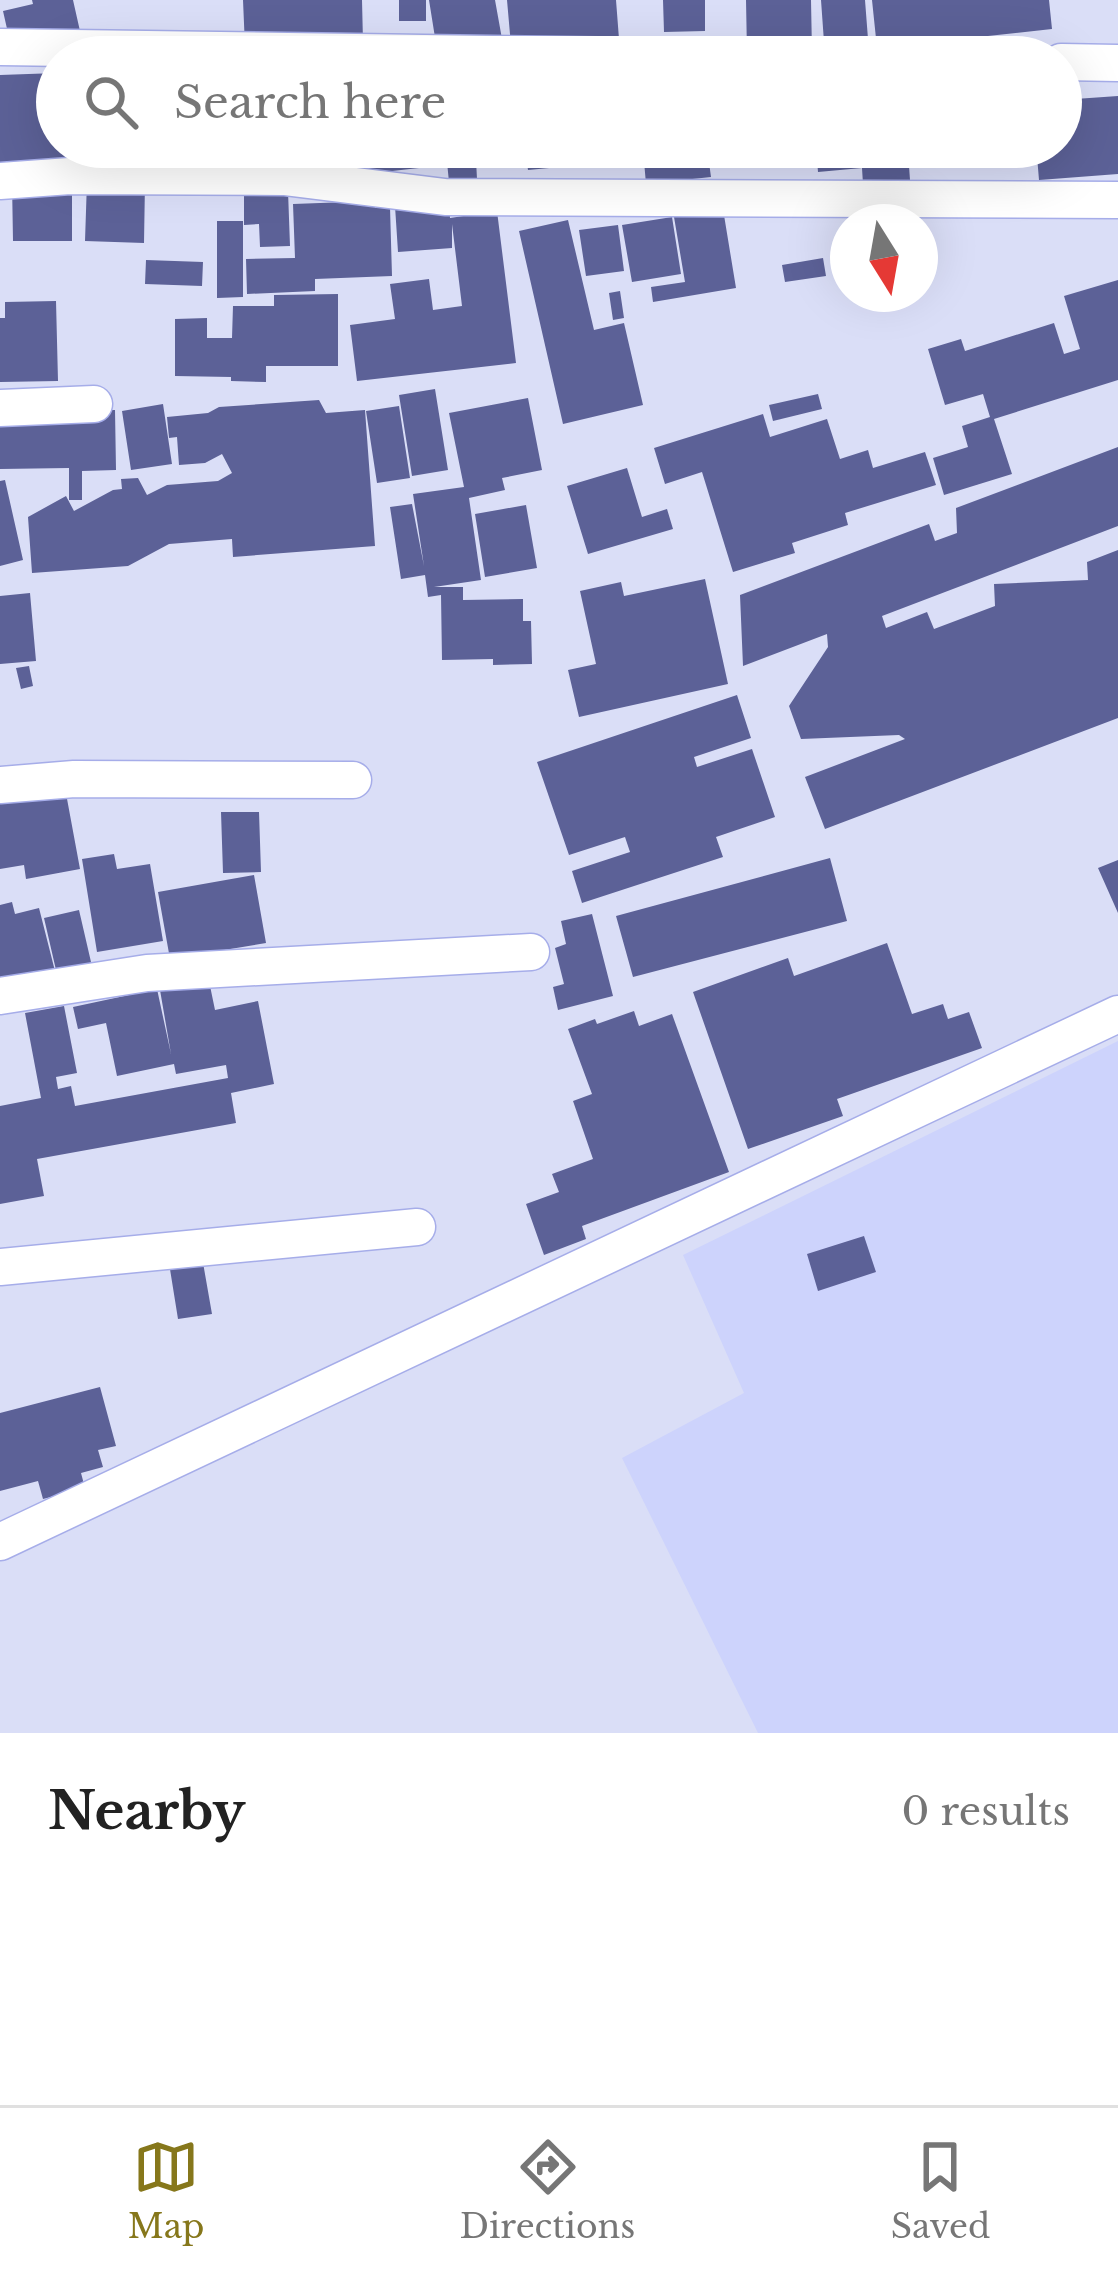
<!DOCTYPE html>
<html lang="en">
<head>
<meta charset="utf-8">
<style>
	body { margin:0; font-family:"Libre Baskerville",serif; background:#f6f6f6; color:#222 }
	.compass { position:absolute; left:830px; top:204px; width:108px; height:108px; border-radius:50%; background:#fff; box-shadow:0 12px 48px #0002; rotate:169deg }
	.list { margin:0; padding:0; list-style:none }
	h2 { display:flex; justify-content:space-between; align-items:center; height:156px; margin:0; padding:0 48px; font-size:51px }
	h2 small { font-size:39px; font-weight:400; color:#767676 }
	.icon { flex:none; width:66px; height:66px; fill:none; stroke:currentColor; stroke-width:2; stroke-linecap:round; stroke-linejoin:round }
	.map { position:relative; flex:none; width:1118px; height:1733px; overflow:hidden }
	.search { position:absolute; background:#fff; box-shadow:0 12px 48px #0002; left:36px; right:36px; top:36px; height:132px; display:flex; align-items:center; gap:30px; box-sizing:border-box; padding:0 42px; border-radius:66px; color:#767676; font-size:45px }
	.sheet { height:372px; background:#fff }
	nav { display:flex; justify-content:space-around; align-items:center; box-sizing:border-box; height:168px; border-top:3px solid #e0e0e0; background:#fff; font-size:33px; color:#767676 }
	nav a { display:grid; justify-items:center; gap:6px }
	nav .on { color:#86771b }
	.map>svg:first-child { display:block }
	.built { fill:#cdd3fc }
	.building { fill:#5c6197 }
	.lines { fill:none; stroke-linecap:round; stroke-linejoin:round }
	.minor-casing { stroke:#a6ade9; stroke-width:39 }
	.minor { stroke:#fff; stroke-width:36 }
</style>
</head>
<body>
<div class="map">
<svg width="1118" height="1733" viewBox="0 0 1118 1733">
	<rect width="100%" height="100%" fill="#dadef7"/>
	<path class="built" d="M1118,1041V1733H758L622,1458L744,1393L683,1255Z"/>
	<path class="building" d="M32,0H73L82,40L10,42L3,11L33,4Z
		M243,0H362L363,42L245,47Z
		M399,0H426V21H399Z
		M429,0H495L502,39L437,50Z
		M507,0H616L620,52L512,57Z
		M663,0H705V31L664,32Z
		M746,0H811L812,52L747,53Z
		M821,0H865L868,39L824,42Z
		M872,0H1049L1052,29L877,48Z
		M57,73V147H109V162L0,166V75Z
		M1118,96V174L1039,180L1037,156L909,166L910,180L863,184L862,168L818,172L816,147H1061V100Z
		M230,147H338L339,166L233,176Z
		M362,147H426L428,167L365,174Z
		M481,147H579L581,165L528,170L526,156L482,160Z
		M646,147H707L708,153L647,158Z
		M709,147H752L753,156L710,158Z
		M757,147H811L812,155L758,159Z
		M708,155L711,177L646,184L644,161Z
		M476,160L477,179L449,182L447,162Z
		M87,181L145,182L144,243L85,241Z
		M12,182H72V241H13Z
		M288,191L290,246L260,247L259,224L244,225V192Z
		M375,201V208L390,207L392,276L315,279V291L247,294L246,259L295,258L293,204Z
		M449,203L450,218L497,211L516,363L357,381L350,325L395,319L390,284L429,279L433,310L462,306L452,224V248L398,252L395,206Z
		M723,209L736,288L653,302L651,287L685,282L674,217Z
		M672,217L681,274L632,282L622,225Z
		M568,220L594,330L624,323L643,405L563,424L519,231Z
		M217,221H243V297L217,298Z
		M618,225L624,271L586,276L579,230Z
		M823,258L826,276L785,282L782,265Z
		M146,260L203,262L202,286L145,284Z
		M1118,280V380L994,419L1012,474L944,495L933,458L968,447L962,426L990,417L983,394L945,405L928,349L961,339L965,351L1054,323L1064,354L1080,349L1064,296Z
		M620,291L624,318L613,320L609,293Z
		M338,294V366H266V382L231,381V377L175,376V319L207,318V338H232L233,306H274V295Z
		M56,301L58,381L0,382V318H5V302Z
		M435,389L448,470L412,476L399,395Z
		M818,394L822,409L773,421L769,405Z
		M528,398L542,470L502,478L505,490L469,498L481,580L434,587H463V600L523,599V621H531L532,664L493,665V659L442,660L441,595L428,597L425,575L401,579L390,507L412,504L424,566L413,494L464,487L449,413Z
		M319,400L326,413L365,410L375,546L233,557L232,539L169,544L128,566L32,573L28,517L66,496L74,511L113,490L122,489L121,479L138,478L147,495L167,485L218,481L232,473L222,454L205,463L179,465L177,437L169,438L167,417L208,413L219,407Z
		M163,404L172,464L131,470L122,411Z
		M399,406L410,478L377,483L366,411Z
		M115,410L116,470L82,471V500H69V468L0,469V412Z
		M763,414L770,437L827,419L840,459L868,450L873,468L925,452L936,485L845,513L848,525L792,543L795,553L733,572L702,472L665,484L654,448Z
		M1118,447V526L882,616L886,628L927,612L934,629L995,606L994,584L1088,580L1087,562L1118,550V718L825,829L805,777L905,739L899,735L801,739L789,706L828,647L827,634L743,666L740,595L929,524L935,541L957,533L956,508Z
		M627,468L642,517L667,509L673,529L588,554L567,486Z
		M5,480L23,560L0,566V481Z
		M526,505L537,568L485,577L475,514Z
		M705,579L728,684L579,717L568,670L596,664L580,591L621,582L624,596Z
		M30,593L36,661L0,664V596Z
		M29,666L33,686L21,689L16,668Z
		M737,695L751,738L694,757L697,767L752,749L775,817L716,837L723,857L582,903L572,871L630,852L625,837L569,855L537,762Z
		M65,788L80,869L26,879L24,865L0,869V801Z
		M221,812H259L261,872L223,873Z
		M114,854L117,869L150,864L163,941L97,952L82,859Z
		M830,858L847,921L633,977L616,916Z
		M1118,860V913L1098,868Z
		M254,875L266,943L170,959L158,892Z
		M12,902L15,914L39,908L56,975L0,989V905Z
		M79,910L94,975L59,983L44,918Z
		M592,914L613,996L558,1010L553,987L564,984L555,948L566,944L561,921Z
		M887,943L912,1014L943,1004L948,1019L969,1012L982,1048L837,1099L843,1116L748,1149L693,992L788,958L794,976Z
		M209,981L215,1010L258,1001L274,1084L231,1093L236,1123L37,1159L44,1196L0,1204V1106L41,1098L25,1013L64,1006L77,1073L56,1077L58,1089L71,1086L75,1106L228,1078L226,1065L176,1074L174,1064L117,1076L106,1023L78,1029L73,1007L157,989L171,1054L160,990Z
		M634,1011L639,1026L672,1014L729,1172L582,1226L586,1239L544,1255L526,1204L559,1192L552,1174L593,1159L573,1101L592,1094L568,1029L595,1019L597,1024Z
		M864,1236L876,1272L818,1291L807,1254Z
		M202,1257L212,1314L178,1319L169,1263Z
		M100,1387L116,1446L98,1450L103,1467L81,1473L85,1488L43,1499L38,1481L0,1491V1413Z"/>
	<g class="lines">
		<g class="minor-casing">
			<path id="minor" d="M0,47L706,57
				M1061,62L1118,63
				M0,181L70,176L284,177L445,197L1118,200
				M0,408L94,404
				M0,785L74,779L353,780
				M0,996L147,973L531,952
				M0,1267L417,1227
				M0,1542L1118,1014"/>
		</g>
		<use href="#minor" class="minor"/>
	</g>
</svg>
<svg class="compass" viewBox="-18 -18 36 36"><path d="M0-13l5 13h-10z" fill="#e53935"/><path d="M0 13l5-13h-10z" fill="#767676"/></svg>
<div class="search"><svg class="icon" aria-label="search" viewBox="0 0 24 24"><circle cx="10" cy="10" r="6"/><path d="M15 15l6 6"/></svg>Search here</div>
</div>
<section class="sheet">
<h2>Nearby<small>0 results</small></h2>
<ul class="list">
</ul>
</section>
<nav>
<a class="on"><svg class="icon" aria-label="map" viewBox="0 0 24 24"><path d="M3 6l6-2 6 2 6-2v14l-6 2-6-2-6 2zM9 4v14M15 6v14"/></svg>Map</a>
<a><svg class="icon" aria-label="directions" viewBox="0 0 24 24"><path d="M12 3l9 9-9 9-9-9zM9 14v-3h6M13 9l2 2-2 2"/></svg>Directions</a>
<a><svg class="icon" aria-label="saved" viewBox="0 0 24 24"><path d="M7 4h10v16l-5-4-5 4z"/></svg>Saved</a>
</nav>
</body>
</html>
